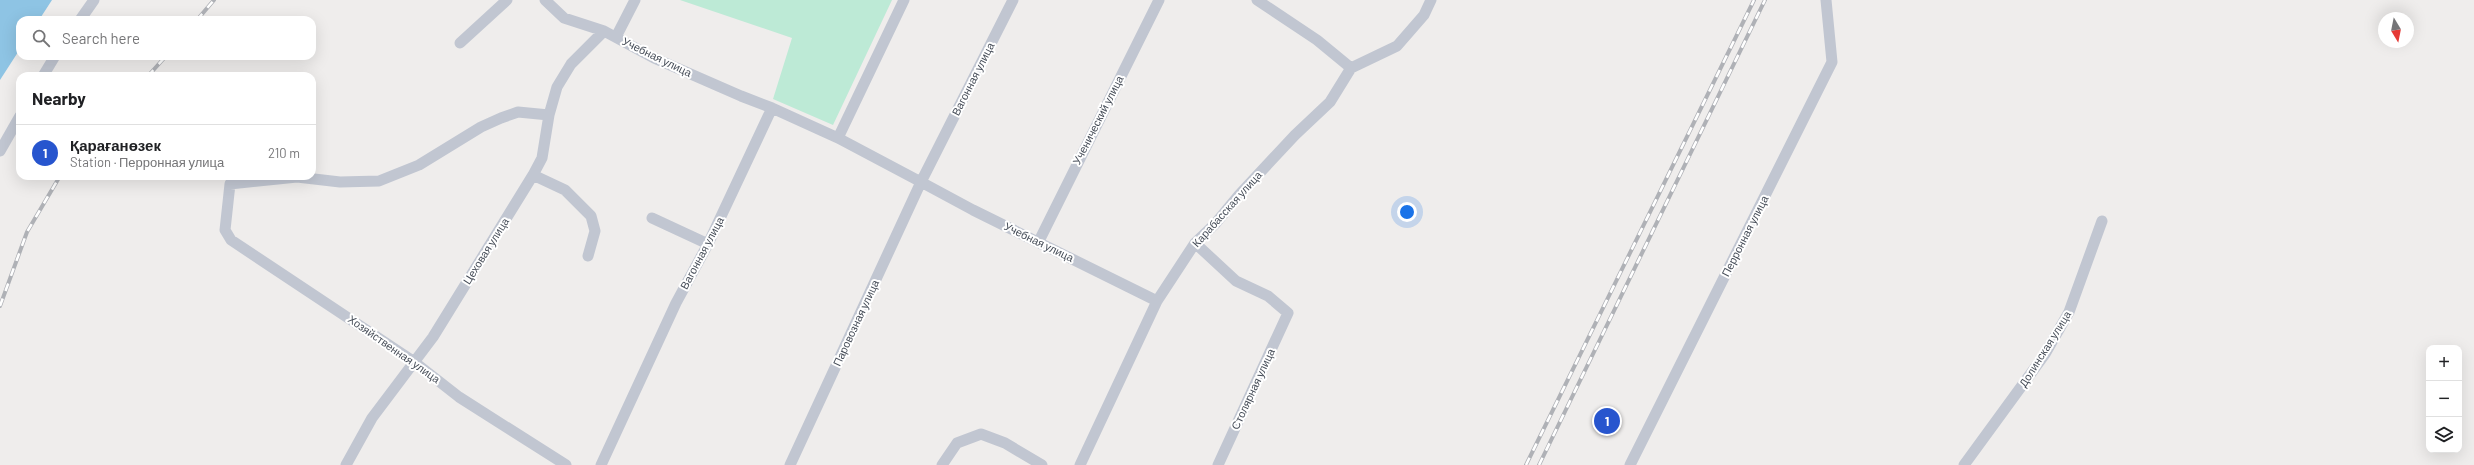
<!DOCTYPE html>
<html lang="en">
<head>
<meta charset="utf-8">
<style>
	body { margin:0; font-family:Barlow,sans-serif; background:#f2f2f2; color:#202124 }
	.controls { position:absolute; right:12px; bottom:12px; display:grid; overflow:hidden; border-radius:8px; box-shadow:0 4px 16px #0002 }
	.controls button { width:36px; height:36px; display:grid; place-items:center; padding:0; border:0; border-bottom:1px solid #e0e0e0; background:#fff; color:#202124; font:20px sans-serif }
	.compass { position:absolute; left:2378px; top:12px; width:36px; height:36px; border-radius:50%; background:#fff; box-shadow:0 4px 16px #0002; rotate:170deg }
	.you { position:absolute; left:1407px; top:212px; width:14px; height:14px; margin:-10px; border:3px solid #fff; border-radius:50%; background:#1a73e8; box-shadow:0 0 0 6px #1a73e833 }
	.badge { display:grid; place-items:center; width:26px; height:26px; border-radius:50%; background:#2755ce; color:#fff; font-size:13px; font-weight:700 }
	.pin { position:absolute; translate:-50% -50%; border:2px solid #fff; box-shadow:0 1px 4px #0006 }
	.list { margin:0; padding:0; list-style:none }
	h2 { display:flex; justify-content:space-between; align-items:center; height:52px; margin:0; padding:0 16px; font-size:17px }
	h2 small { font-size:13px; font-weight:400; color:#757577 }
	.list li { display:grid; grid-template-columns:26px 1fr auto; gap:12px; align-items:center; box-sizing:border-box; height:56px; padding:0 16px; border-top:1px solid #e0e0e0 }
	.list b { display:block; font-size:15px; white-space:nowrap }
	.list p { margin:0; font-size:13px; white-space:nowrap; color:#757577 }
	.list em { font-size:13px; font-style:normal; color:#757577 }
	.icon { flex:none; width:22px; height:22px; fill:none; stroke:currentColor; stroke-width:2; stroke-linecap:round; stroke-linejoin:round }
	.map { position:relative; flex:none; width:2474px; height:465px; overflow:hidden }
	.search { position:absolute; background:#fff; box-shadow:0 4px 16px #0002; left:16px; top:16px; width:300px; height:44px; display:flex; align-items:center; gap:10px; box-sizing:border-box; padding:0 14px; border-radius:12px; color:#757577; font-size:15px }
	.panel { position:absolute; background:#fff; box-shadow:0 4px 16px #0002; left:16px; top:72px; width:300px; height:108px; border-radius:12px }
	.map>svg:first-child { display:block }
	.green { fill:#bdead6 }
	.water { fill:#8ec4e4 }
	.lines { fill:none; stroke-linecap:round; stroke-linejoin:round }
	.minor { stroke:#c1c6d1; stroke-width:11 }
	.rail-casing { stroke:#afb1b6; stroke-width:4 }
	.rail { stroke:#fff; stroke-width:2.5; stroke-dasharray:8; stroke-linecap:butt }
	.labels { text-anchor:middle; stroke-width:4; stroke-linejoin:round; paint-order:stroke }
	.street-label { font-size:11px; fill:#464d58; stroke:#fff }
</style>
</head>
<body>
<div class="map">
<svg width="2474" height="465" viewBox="0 0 2474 465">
	<rect width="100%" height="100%" fill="#efedec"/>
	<path class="green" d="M680,0H892L833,125L773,99L792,38Z"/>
	<path class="water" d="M0,0H52L39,20H20V49L0,80Z"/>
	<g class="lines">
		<path class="minor" d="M545,0L564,18L604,31L654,58L741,96L772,108
			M1257,0L1317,40L1351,68
			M80,20L94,0
			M616,37L635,0
			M460,43L507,0
			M43,76L55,56
			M549,115L518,112L501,118L481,127L419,165L379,181L340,182L297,177L230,184L225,230L231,240L413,361L459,397L566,465
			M838,138L904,0
			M0,151L20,116
			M533,175L565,190L591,216L595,231L588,256
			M652,218L708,244
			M1039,241L1159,0
			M1195,243L1236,281L1268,296L1288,313L1218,465
			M346,465L372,418L433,337L533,175L542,158L549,115L557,87L571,64L604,31
			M601,465L676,303L708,244L772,108L838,138L921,182L1013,0
			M790,465L921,182L973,210L1157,301
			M942,465L957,443L981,434L1005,443L1042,465
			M1080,465L1157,301L1195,243L1215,224L1239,195L1295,135L1330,102L1351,68L1397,46L1424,15L1431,0
			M1630,465L1832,62L1826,0
			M1964,465L2045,354L2069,312L2102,221"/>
		<g class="rail-casing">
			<path id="rail" d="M197,20L214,0
				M148,76L166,56
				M0,306L27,232L60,176
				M1526,465L1754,0
				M1539,465L1765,0"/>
		</g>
		<use href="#rail" class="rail"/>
	</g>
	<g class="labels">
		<g class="street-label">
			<text transform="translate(657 57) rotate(26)" y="4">Учебная улица</text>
			<text transform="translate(973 79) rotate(-63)" y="4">Вагонная улица</text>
			<text transform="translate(1098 120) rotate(-63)" y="4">Ученический улица</text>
			<text transform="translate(1227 209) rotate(-48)" y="4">Карабасская улица</text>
			<text transform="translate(1745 236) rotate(-63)" y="4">Перронная улица</text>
			<text transform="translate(1039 242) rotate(26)" y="4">Учебная улица</text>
			<text transform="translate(486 251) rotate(-58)" y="4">Цеховая улица</text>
			<text transform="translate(702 253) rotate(-62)" y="4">Вагонная улица</text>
			<text transform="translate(856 323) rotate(-65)" y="4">Паровозная улица</text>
			<text transform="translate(394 349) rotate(35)" y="4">Хозяйственная улица</text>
			<text transform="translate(2045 349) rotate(-58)" y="4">Долинская улица</text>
			<text transform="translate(1253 389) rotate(-65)" y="4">Столярная улица</text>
		</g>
	</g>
</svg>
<div class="controls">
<button>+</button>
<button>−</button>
<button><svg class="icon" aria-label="layers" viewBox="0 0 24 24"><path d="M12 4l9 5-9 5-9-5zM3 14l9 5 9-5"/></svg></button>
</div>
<svg class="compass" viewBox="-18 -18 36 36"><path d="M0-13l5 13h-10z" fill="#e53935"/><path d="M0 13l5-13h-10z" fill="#757577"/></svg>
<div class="you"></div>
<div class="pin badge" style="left:1607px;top:421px">1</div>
<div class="search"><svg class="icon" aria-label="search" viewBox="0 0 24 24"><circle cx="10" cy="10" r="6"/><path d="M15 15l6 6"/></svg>Search here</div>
<section class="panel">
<h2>Nearby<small></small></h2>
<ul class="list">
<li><span class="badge">1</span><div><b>Қарағанөзек</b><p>Station · Перронная улица</p></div><em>210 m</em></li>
</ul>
</section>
</div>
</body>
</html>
